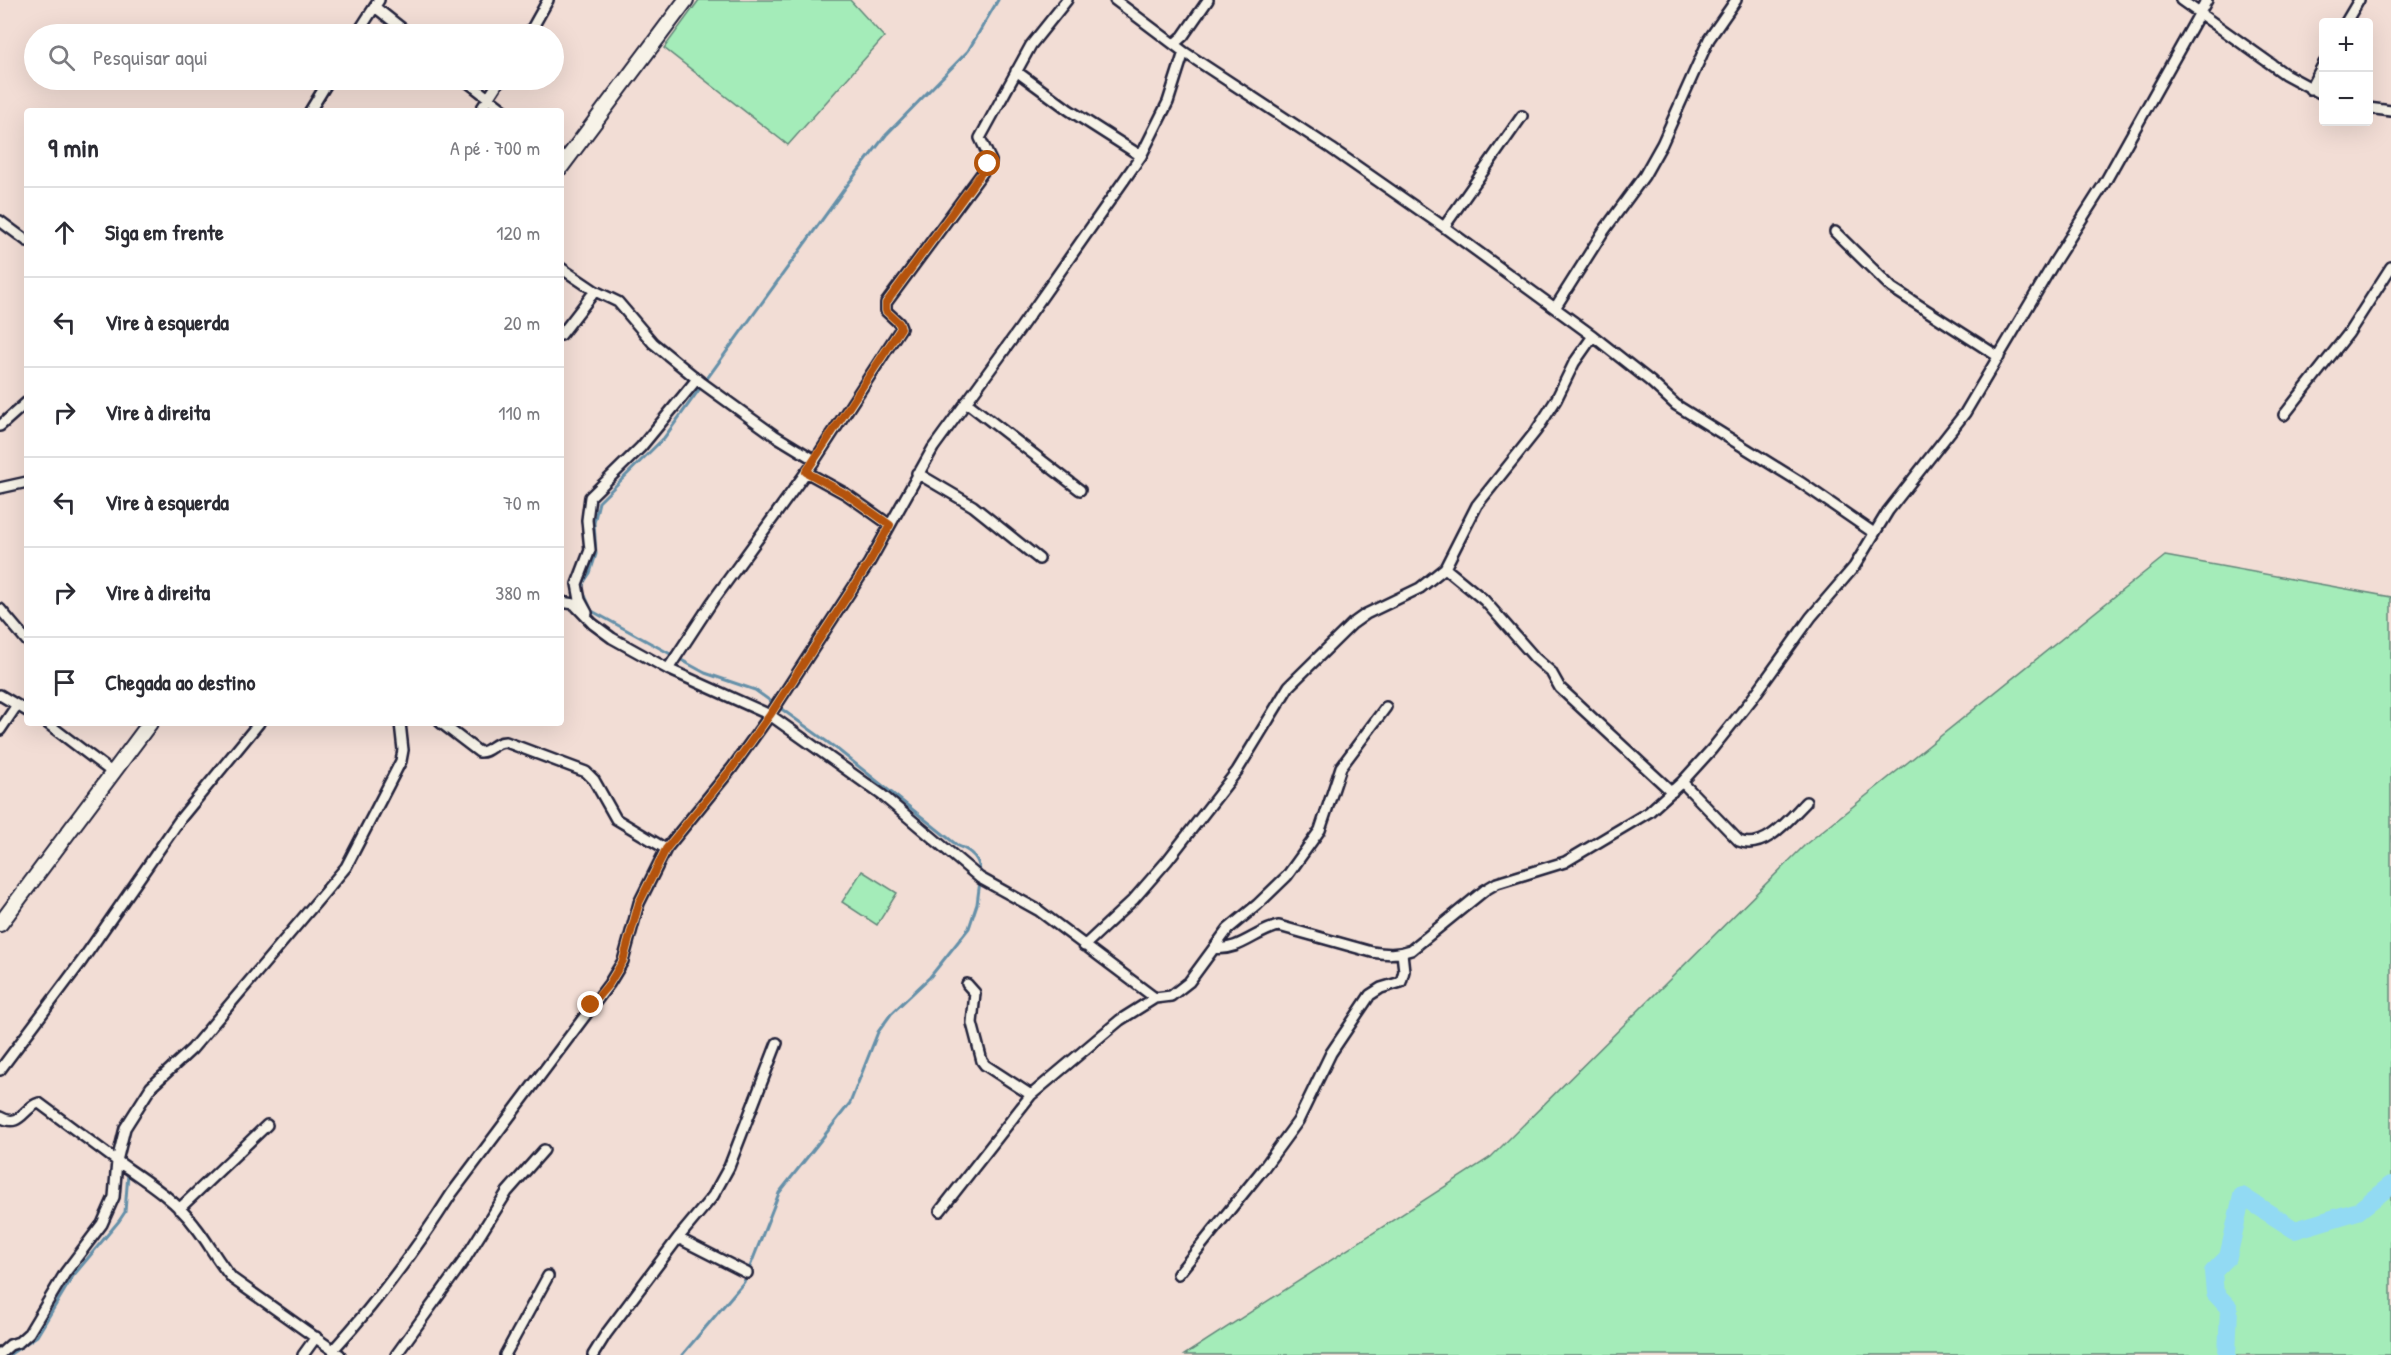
<!DOCTYPE html>
<html lang="pt">
<head>
<meta charset="utf-8">
<style>
	body { margin:0; font-family:"Patrick Hand",sans-serif; background:#f2f2f3; color:#2b2b33 }
	.controls { position:absolute; right:18px; top:18px; display:grid; overflow:hidden; border-radius:6px; box-shadow:0 6px 24px #0002 }
	.controls button { width:54px; height:54px; display:grid; place-items:center; padding:0; border:0; border-bottom:2px solid #e1e1e2; background:#fff; color:#2b2b33; font:30px sans-serif }
	.stop { position:absolute; width:18px; height:18px; margin:-14px; border:4px solid #b45309; border-radius:50%; background:#fff }
	.stop.end { background:#b45309; border-color:#fff; box-shadow:0 2px 6px #0008 }
	.list { margin:0; padding:0; list-style:none }
	h2 { display:flex; justify-content:space-between; align-items:center; height:78px; margin:0; padding:0 24px; font-size:26px }
	h2 small { font-size:20px; font-weight:400; color:#7c7c81 }
	.list li { display:grid; grid-template-columns:39px 1fr auto; gap:18px; align-items:center; box-sizing:border-box; height:90px; padding:0 24px; border-top:2px solid #e1e1e2 }
	.list b { display:block; font-size:22px; white-space:nowrap }
	.list em { font-size:20px; font-style:normal; color:#7c7c81 }
	.icon { flex:none; width:33px; height:33px; fill:none; stroke:currentColor; stroke-width:2; stroke-linecap:round; stroke-linejoin:round }
	.map { position:relative; flex:none; width:2391px; height:1355px; overflow:hidden }
	.search { position:absolute; background:#fff; box-shadow:0 6px 24px #0002; left:24px; top:24px; width:540px; height:66px; display:flex; align-items:center; gap:15px; box-sizing:border-box; padding:0 21px; border-radius:33px; color:#7c7c81; font-size:22px }
	.panel { position:absolute; background:#fff; box-shadow:0 6px 24px #0002; left:24px; top:108px; width:540px; height:618px; border-radius:6px }
	.map>svg:first-child { display:block }
	.green { fill:#a4ecb9; stroke:#63877a; stroke-width:1.5 }
	.lines { fill:none; stroke-linecap:round; stroke-linejoin:round }
	.stream { stroke:#6590a9; stroke-width:3 }
	.river { stroke:#92daf3; stroke-width:18 }
	.street-casing { stroke:#22223b; stroke-width:14 }
	.secondary-casing { stroke:#22223b; stroke-width:18 }
	.street { stroke:#f7f3e8; stroke-width:9 }
	.secondary { stroke:#f7f3e8; stroke-width:14 }
	.route { stroke:#b45309; stroke-width:8 }
</style>
</head>
<body>
<div class="map">
<svg width="2391" height="1355" viewBox="0 0 2391 1355">
	<rect width="100%" height="100%" fill="#f2ddd5"/>
	<filter id="ink" filterUnits="userSpaceOnUse"><feTurbulence type="fractalNoise" baseFrequency=".0167" numOctaves="2"/><feDisplacementMap in="SourceGraphic" scale="12" xChannelSelector="R" yChannelSelector="G"/><feConvolveMatrix kernelMatrix="1 2 1 2 8 2 1 2 1" color-interpolation-filters="sRGB"/></filter>
	<g filter="url(#ink)">
		<path class="green" d="M699,0H850L884,37L788,145L664,48Z
			M2165,556L2391,597V1355H1184L1491,1157L1806,844Z
			M862,871L897,893L877,925L842,902Z"/>
		<g class="lines">
			<path class="stream" d="M980,874C980,859 972,851 958,846L837,749L755,690L705,673L592,611L582,589L584,582L590,573L596,554L594,523L599,502L664,438L848,184L886,135L968,51L998,0
				M9,1355L37,1336L73,1276L119,1221L125,1212L128,1173
				M682,1355L744,1282L779,1193L850,1103L878,1032L891,1014L930,977L969,928L977,904L980,881"/>
			<path class="river" d="M2227,1355L2229,1308L2215,1293L2213,1272L2228,1257L2242,1196L2295,1230L2358,1211L2391,1185"/>
			<g class="street-casing">
				<path id="street" d="M2181,0L2285,74L2324,95
					M375,7L409,34
					M2346,22L2359,0
					M357,34L379,0
					M529,34L548,0
					M1174,44L1183,36L1208,0
					M1184,52L1332,149L1444,227L1593,336L1650,381L1676,405L1800,482L1874,533
					M1016,71L1069,110L1141,156
					M465,80L505,111
					M2310,89L2324,63
					M2368,108L2391,111
					M310,111L329,80
					M480,111L500,80
					M0,221L27,241
					M1444,227L1522,116
					M1835,232L1892,288L1999,357
					M561,268L595,291L618,302L653,343L702,383L774,435L815,460
					M1555,308L1603,232L1644,176L1662,144L1709,39L1736,0
					M561,335L595,291
					M966,402L1080,490
					M2284,415L2348,334L2391,267
					M0,426L27,402
					M806,472L846,494L890,525
					M917,473L973,506L1039,559
					M0,488L27,482
					M1445,568L1484,600L1535,658L1551,672L1560,688L1672,792
					M561,602L574,604L593,624L612,638L668,669L770,715L882,795L980,878L1038,910L1155,998L1171,996L1189,982L1228,929L1257,905L1287,876L1320,830L1341,767L1386,707
					M0,609L27,641
					M587,613L580,600L577,584L590,550L587,520L590,497L641,447L697,379
					M668,669L712,602L815,460L901,328L899,323L886,311V303L991,161L980,138L1031,45L1067,0
					M0,695L27,711
					M47,723L113,773
					M441,723L479,752C490,753 494,741 506,742L586,772L594,780L616,819L666,849
					M0,730L17,705
					M1682,782L1739,841C1765,851 1789,819 1806,802
					M1084,946L1133,900L1167,861L1237,771L1289,686L1352,624L1366,614L1420,588L1445,568L1477,505L1536,431L1556,400L1574,363L1593,336
					M1214,948C1239,952 1257,930 1279,926L1372,952C1386,954 1397,955 1411,950L1485,890L1497,883L1565,862L1649,812L1682,782L1712,749L1752,699L1811,617L1854,567L1888,511L1965,413L2055,261L2104,184L2207,0
					M967,984L975,993L972,1023L982,1061L985,1065L1031,1095
					M0,1070L81,962L181,818L259,723
					M0,1117C21,1129 23,1107 39,1103L117,1161L125,1128L151,1087L192,1049L346,867L401,761L403,750L400,723
					M179,1209L267,1125
					M940,1211L1031,1095L1120,1020L1155,998
					M678,1238L747,1273
					M1178,1274L1263,1169L1298,1121L1331,1053L1370,995L1381,988L1401,982L1404,971L1402,953
					M333,1350C377,1302 417,1248 452,1193L609,984L623,961L639,903L666,849L732,768L770,715L869,563L933,448L1019,330L1141,156L1168,102L1184,52L1115,0
					M0,1354L10,1345L19,1342L29,1333L65,1273L102,1224L114,1197L117,1161C144,1180 175,1199 195,1226C209,1243 218,1263 233,1279L340,1355
					M303,1355L316,1337
					M396,1355L463,1262L507,1192L544,1150
					M505,1355L548,1276
					M593,1355L606,1334L678,1238L713,1196L729,1167L777,1043"/>
			</g>
			<g class="secondary-casing">
				<path id="secondary" d="M561,167L686,0
					M0,924L150,723"/>
			</g>
			<use href="#street" class="street"/>
			<use href="#secondary" class="secondary"/>
		</g>
	</g>
	<g class="lines" filter="url(#ink)">
		<path class="route" d="M591,1005L609,984L623,961L639,903L666,849L732,768L770,715L869,563L890,525L846,494L806,472L901,328L899,323L886,311V303L988,164"/>
	</g>
</svg>
<div class="controls">
<button>+</button>
<button>−</button>
</div>
<div class="stop" style="left:988px;top:164px"></div>
<div class="stop end" style="left:591px;top:1005px"></div>
<div class="search"><svg class="icon" aria-label="search" viewBox="0 0 24 24"><circle cx="10" cy="10" r="6"/><path d="M15 15l6 6"/></svg>Pesquisar aqui</div>
<section class="panel">
<h2>9 min<small>A pé · 700 m</small></h2>
<ul class="list">
<li><svg class="icon" aria-label="ahead" viewBox="0 0 24 24"><path d="M12 20V5M6 11l6-6 6 6"/></svg><div><b>Siga em frente</b></div><em>120 m</em></li>
<li><svg class="icon" aria-label="left" viewBox="0 0 24 24"><path d="M17 20v-9H6M10 6l-5 5 5 5"/></svg><div><b>Vire à esquerda</b></div><em>20 m</em></li>
<li><svg class="icon" aria-label="right" viewBox="0 0 24 24"><path d="M7 20v-9h11M14 6l5 5-5 5"/></svg><div><b>Vire à direita</b></div><em>110 m</em></li>
<li><svg class="icon" aria-label="left" viewBox="0 0 24 24"><path d="M17 20v-9H6M10 6l-5 5 5 5"/></svg><div><b>Vire à esquerda</b></div><em>70 m</em></li>
<li><svg class="icon" aria-label="right" viewBox="0 0 24 24"><path d="M7 20v-9h11M14 6l5 5-5 5"/></svg><div><b>Vire à direita</b></div><em>380 m</em></li>
<li><svg class="icon" aria-label="arrive" viewBox="0 0 24 24"><path d="M6 21V4h12l-3 4 3 4H6"/></svg><div><b>Chegada ao destino</b></div></li>
</ul>
</section>
</div>
</body>
</html>
